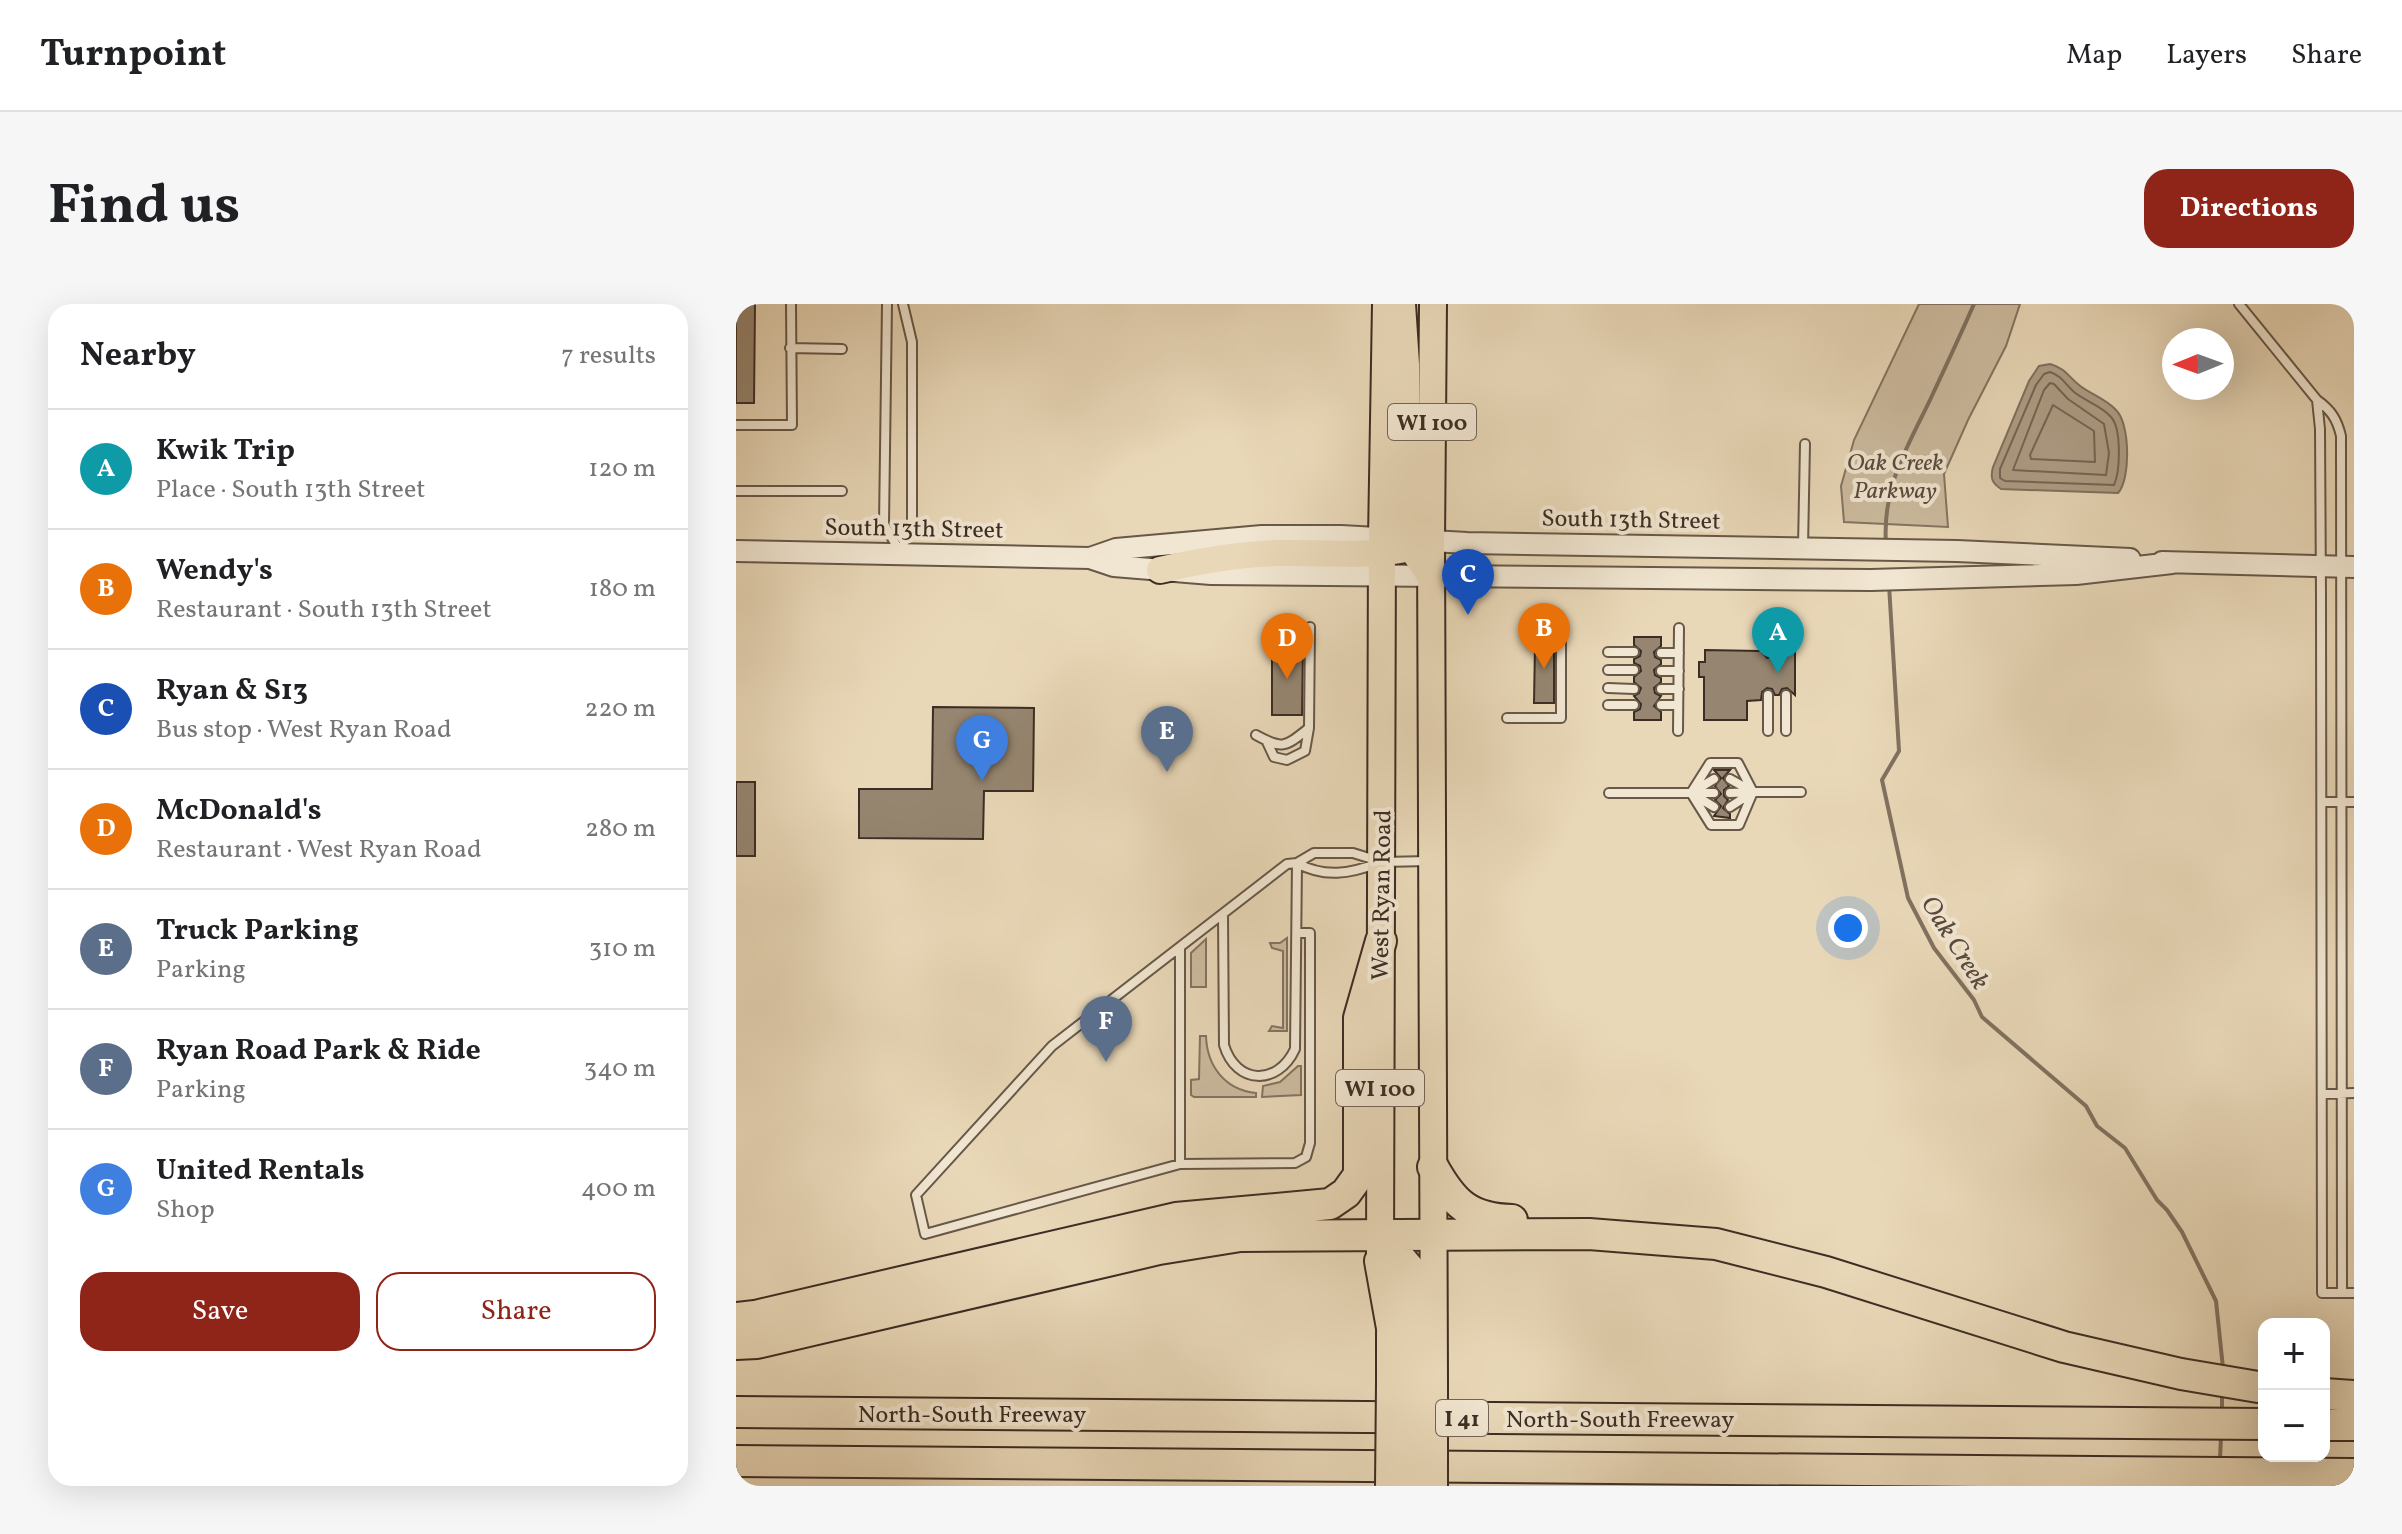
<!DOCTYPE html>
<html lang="en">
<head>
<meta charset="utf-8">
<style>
	body { margin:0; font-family:Vollkorn,serif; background:#f6f6f6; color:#202124 }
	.controls { position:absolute; right:24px; bottom:24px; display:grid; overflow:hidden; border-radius:16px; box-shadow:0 8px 32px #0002 }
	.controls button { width:72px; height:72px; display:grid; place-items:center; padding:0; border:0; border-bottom:2px solid #e0e0e0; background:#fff; color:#202124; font:40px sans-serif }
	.compass { position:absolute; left:1426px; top:24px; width:72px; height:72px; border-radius:50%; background:#fff; box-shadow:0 8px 32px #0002; rotate:269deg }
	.you { position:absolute; left:1112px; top:624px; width:28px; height:28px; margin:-20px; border:6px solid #fff; border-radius:50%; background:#1a73e8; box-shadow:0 0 0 12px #1a73e833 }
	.badge { display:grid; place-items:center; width:52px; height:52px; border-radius:50%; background:#8f2418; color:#fff; font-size:26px; font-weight:700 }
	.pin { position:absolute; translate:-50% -66px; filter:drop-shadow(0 2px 4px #0008) }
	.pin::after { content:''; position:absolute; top:42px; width:28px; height:24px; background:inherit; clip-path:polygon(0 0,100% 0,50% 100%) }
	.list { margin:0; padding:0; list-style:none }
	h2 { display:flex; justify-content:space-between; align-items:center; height:104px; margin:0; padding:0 32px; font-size:34px }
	h2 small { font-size:26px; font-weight:400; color:#757577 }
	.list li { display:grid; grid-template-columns:52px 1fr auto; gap:24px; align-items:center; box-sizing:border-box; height:120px; padding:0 32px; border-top:2px solid #e0e0e0 }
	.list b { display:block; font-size:30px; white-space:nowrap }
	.list p { margin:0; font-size:26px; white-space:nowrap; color:#757577 }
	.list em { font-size:26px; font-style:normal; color:#757577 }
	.actions { display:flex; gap:16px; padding:24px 32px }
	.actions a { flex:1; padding:18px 0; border:2px solid #8f2418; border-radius:24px; text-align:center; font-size:28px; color:#8f2418 }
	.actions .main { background:#8f2418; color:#fff }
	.map { position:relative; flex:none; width:1618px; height:1182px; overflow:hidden; border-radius:24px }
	header { display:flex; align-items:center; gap:48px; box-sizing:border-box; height:112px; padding:0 40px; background:#fff; border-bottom:2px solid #e0e0e0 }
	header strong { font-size:38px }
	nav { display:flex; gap:44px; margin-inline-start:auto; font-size:28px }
	.intro { display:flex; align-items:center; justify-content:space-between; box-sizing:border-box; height:192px; padding:0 48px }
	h1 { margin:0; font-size:56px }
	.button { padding:20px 36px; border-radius:24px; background:#8f2418; color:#fff; font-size:28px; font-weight:700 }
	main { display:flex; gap:48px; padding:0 48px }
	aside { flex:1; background:#fff; border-radius:24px; box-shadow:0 8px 32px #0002 }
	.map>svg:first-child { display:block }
	.green { fill:#ccbb9f; stroke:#847462; stroke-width:2 }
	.water { fill:#ae9e86; stroke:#80715f; stroke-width:2 }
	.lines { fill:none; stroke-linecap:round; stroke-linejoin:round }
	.shore { stroke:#756655; stroke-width:2 }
	.stream { stroke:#80715f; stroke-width:4 }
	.building { fill:#968671; stroke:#3c2d24; stroke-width:2 }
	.service-casing { stroke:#675849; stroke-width:12 }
	.tertiary-casing { stroke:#675849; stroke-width:24 }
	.primary-casing { stroke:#3c2d24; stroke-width:30 }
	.motorway-casing { stroke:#3c2d24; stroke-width:34 }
	.service { stroke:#f1e6d1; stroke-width:8 }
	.tertiary { stroke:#f1e6d1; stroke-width:20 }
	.primary { stroke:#e9d8b8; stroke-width:26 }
	.motorway { stroke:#e9d8b8; stroke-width:30 }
	.primary-bridge-casing { stroke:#3c2d24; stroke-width:30; stroke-linecap:butt }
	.motorway-bridge-casing { stroke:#3c2d24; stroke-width:34; stroke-linecap:butt }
	.primary-bridge { stroke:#e9d8b8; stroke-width:26 }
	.motorway-bridge { stroke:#e9d8b8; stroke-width:30 }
	.labels { text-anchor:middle; stroke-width:8; stroke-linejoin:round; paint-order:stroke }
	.shield { fill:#f1e6d1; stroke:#726458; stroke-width:2 }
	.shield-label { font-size:22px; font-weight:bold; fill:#3c2d24 }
	.park-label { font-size:24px; font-style:italic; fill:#59493d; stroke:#f1e6d1 }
	.street-label { font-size:24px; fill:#3c2d24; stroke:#f1e6d1 }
	.water-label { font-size:26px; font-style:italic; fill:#58493c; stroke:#f1e6d1 }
</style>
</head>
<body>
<header>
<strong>Turnpoint</strong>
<nav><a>Map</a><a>Layers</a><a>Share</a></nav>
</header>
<div class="intro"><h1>Find us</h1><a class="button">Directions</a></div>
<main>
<aside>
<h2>Nearby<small>7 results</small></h2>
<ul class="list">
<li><span class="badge" style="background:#0f9aa8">A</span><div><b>Kwik Trip</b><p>Place · South 13th Street</p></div><em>120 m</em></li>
<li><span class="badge" style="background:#e8710a">B</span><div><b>Wendy's</b><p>Restaurant · South 13th Street</p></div><em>180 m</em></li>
<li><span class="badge" style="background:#1a4fb4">C</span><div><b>Ryan &amp; S13</b><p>Bus stop · West Ryan Road</p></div><em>220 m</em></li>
<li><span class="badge" style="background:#e8710a">D</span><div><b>McDonald's</b><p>Restaurant · West Ryan Road</p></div><em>280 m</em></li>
<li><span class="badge" style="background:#5c6f8a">E</span><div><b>Truck Parking</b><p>Parking</p></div><em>310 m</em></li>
<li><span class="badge" style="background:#5c6f8a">F</span><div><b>Ryan Road Park &amp; Ride</b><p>Parking</p></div><em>340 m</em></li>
<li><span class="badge" style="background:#3f7fe0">G</span><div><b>United Rentals</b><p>Shop</p></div><em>400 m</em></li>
</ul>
<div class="actions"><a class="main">Save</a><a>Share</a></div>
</aside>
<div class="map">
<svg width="1618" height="1182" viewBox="0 0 1618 1182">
	<rect width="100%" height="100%" fill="#e9d8b8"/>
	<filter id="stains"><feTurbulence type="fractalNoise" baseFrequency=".0025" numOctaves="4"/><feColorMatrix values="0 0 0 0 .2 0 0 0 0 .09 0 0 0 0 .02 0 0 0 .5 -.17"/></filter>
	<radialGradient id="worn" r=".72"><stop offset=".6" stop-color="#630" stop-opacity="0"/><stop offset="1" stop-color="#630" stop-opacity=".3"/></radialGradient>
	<path class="green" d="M1183,0H1284L1270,42L1232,116L1208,170L1212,223L1108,218L1105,182L1118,136Z
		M551,634V727H533L536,722L547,724V647L536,644L534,639H544Z
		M470,635V683H455V649Z
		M464,732H470C471,762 489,786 520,789V793H458L455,791V776L463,775Z
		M562,762H565V791L526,793L527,782L544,778Z"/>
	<path class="water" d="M1314,60C1329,64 1332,72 1343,81C1354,90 1370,95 1380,106C1394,119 1395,175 1382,189L1265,185C1256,179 1254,174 1257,163L1293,77L1303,62Z"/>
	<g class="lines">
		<path class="shore" d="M1314,68C1326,72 1329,80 1338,88C1349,97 1366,102 1375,113C1386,125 1384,168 1378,181L1269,177L1264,174V165L1300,81L1308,70Z
			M1314,79L1318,80L1332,95L1368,120L1373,149L1370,171L1277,166L1308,86Z
			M1317,101L1358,127L1359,158L1295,155L1294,151Z"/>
		<path class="stream" d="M1150,241C1146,183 1170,146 1194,96C1209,64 1224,32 1238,0
			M1153,281L1163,447L1146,476L1172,594L1198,644L1238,696L1246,713L1350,802L1361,822L1389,844L1421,896L1431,906L1446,928L1480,997L1487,1064
			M1486,1108V1088
			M1484,1156L1485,1132"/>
	</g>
	<path class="building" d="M0,0H19L18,99H0Z
		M898,333H925V342L918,348L919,353L925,356V360L918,366L919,371L925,374V378L918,384L919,389L925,392L918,402L925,408V416H898V408L904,405L905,400L898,392L903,389L905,384L898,378V373L905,367L904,362L898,359V355L904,352L905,347L898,341Z
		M801,337L818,338V399H798L799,342H801Z
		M536,338H567L566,411H536Z
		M969,346L1025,347L1031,354L1036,353L1039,347H1043L1049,354L1059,347V391L1051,384L1046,385L1043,391H1039L1036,385L1031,384L1026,388L1025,396L1011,397V416H968V373H963V358H969Z
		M197,403L298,404L297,487H248L247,535L123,534V485H196Z
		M978,466H994L987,474L993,482L988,486V492L992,496L987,504L994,510V514L978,512L985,502L979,496L985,490L979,482L985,474Z
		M0,478H19V552H0Z"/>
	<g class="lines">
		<g class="service-casing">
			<path id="service" d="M151,0L148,220L164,248
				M1503,0L1581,96C1595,106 1601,115 1605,132L1606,989H1586L1585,291L1584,125L1581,96
				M54,44L106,45
				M0,121H56L55,0
				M0,187H106
				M1067,243L1069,140
				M164,248L176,220V38L167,0
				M1032,324V347
				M1050,324V347
				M872,348H898
				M925,349H943
				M872,366H898
				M925,367H943
				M872,384L898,385
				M925,385H943
				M1050,391V427
				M872,401H898
				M925,401H942
				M771,414H825V325
				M942,427L943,324
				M1032,427V391
				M520,431C547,446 549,443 573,424L574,323
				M531,438L538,453L551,456L569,447L573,424
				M978,475L955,489L978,503
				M873,489H955L975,521H1003L1017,488H1065
				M955,489L974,459H1002L1017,488L994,489
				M956,489H978
				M1586,498H1618
				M994,503L1017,488L994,475
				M487,611L488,741C500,781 542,782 559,745L561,559C588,574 614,570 642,559
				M561,629H574V839L570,853L559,859L444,860L189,930L180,891L316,742L551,560L561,559L578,549H617L646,558L693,557
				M444,644V860
				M1587,790L1618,789
				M1606,989H1618"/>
		</g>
		<g class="tertiary-casing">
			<path id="tertiary" d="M0,247L354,254L378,262L475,270L1135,276L1340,270L1436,259
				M354,254L380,245L526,232H605L731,239L1221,247L1394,255
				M1426,258L1618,263"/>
		</g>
		<g class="primary-casing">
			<path id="primary" d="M666,0L670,60V236L695,273
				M697,0L695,237L698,1077
				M424,266C463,257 501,250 541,249C582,248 624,253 664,246
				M644,952L646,234L650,0"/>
		</g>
		<g class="motorway-casing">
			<path id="motorway" d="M697,863C717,899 733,915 776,916
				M644,931L675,967L678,981L677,1078
				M644,957L656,1024V1080
				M0,1014L19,1012L440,914L594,900L610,889L623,871V714L645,637
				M0,1040L21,1039L423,945L504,932L853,930L980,940L1090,968L1328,1043L1445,1070L1528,1084
				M1588,1090L1618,1092
				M0,1108L1528,1120
				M1588,1121H1618
				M0,1157L1618,1170"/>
		</g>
		<use href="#service" class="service"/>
		<use href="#tertiary" class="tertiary"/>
		<use href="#primary" class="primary"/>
		<use href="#motorway" class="motorway"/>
		<g class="primary-bridge-casing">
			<path id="primary-bridge" d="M698,1077V1182"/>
		</g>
		<g class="motorway-bridge-casing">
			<path id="motorway-bridge" d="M655,1182L656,1080
				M677,1182V1078"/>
		</g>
		<use href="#primary-bridge" class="primary-bridge"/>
		<use href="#motorway-bridge" class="motorway-bridge"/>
	</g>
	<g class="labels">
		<g class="shield">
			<rect x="652" y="100" width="88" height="36" rx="6"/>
			<rect x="600" y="766" width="88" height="36" rx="6"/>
			<rect x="700" y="1096" width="52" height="36" rx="6"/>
		</g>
		<g class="shield-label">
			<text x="696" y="126">WI 100</text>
			<text x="644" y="792">WI 100</text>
			<text x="726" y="1122">I 41</text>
		</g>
		<g class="park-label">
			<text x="1159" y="166">Oak Creek<tspan x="1159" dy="28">Parkway</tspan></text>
		</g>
		<g class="street-label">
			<text transform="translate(895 215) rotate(1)" y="8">South 13th Street</text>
			<text transform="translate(178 224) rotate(1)" y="8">South 13th Street</text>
			<text transform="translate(645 591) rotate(-89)" y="8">West Ryan Road</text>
			<text x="236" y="1118">North-South Freeway</text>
			<text x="884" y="1123">North-South Freeway</text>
		</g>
		<g class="water-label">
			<text transform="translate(1220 638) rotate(58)" y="9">Oak Creek</text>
		</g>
	</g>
	<rect width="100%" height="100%" filter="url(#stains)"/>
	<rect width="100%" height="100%" fill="url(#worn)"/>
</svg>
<div class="controls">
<button>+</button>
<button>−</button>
</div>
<svg class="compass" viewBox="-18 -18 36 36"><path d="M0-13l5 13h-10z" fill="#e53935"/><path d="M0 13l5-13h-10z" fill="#757577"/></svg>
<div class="you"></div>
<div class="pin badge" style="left:1042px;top:369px;background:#0f9aa8">A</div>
<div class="pin badge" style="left:808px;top:365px;background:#e8710a">B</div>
<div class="pin badge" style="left:732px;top:311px;background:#1a4fb4">C</div>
<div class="pin badge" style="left:551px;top:375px;background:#e8710a">D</div>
<div class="pin badge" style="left:431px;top:468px;background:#5c6f8a">E</div>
<div class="pin badge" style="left:370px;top:758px;background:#5c6f8a">F</div>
<div class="pin badge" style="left:246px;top:477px;background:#3f7fe0">G</div>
</div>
</main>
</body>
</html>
